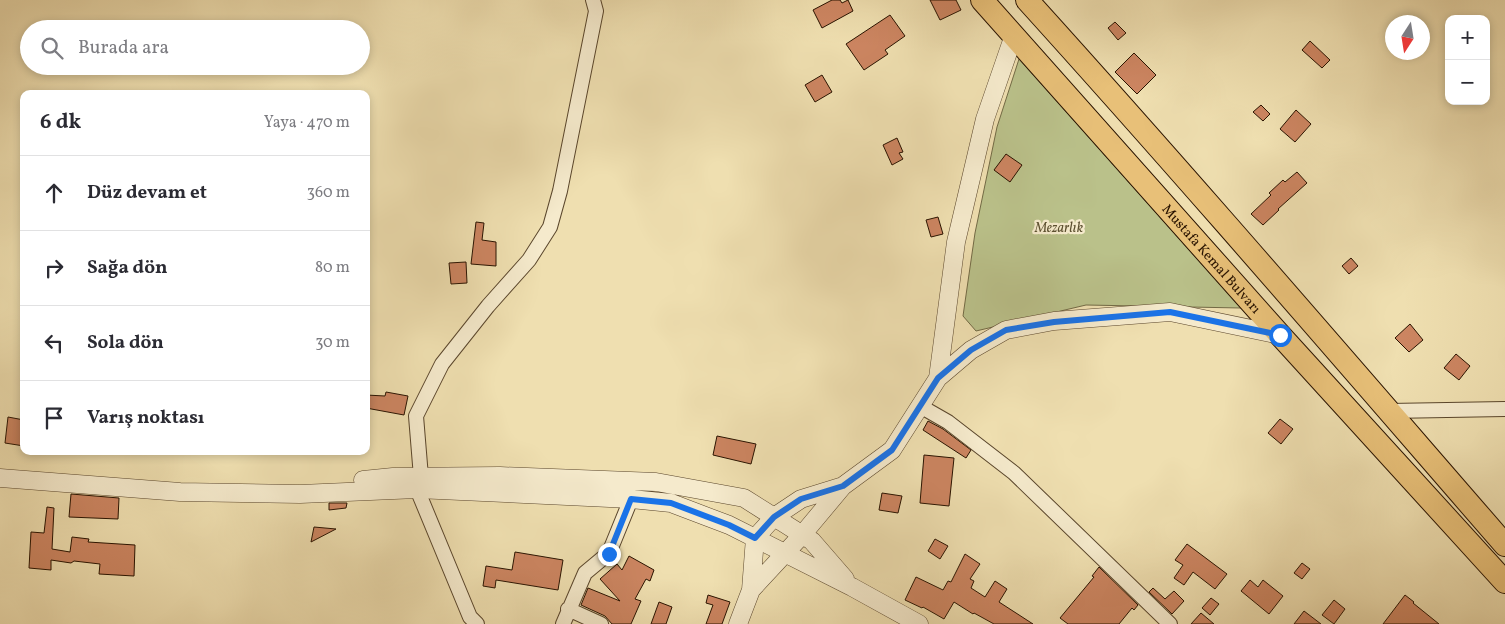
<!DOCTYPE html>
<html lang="tr">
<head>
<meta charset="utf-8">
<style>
	body { margin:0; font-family:Vollkorn,serif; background:#f2f2f3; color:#2b2b33 }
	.controls { position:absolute; right:15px; top:15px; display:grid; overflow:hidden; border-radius:10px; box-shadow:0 2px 8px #0003 }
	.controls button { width:45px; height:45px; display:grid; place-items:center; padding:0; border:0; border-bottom:1px solid #e1e1e2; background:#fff; color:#2b2b33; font:25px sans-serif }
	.compass { position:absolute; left:1385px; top:15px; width:45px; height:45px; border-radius:50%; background:#fff; box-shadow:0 2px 8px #0003; rotate:192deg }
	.stop { position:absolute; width:15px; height:15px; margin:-11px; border:4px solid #1a73e8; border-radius:50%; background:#fff }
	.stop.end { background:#1a73e8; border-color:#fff; box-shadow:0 1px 5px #0008 }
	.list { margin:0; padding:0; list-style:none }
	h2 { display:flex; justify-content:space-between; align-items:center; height:65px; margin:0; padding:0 20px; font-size:21px }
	h2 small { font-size:16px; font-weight:400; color:#7c7c81 }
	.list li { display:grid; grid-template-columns:32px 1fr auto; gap:15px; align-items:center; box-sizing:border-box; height:75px; padding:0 20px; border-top:1px solid #e1e1e2 }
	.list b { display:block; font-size:19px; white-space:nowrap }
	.list em { font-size:16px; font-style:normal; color:#7c7c81 }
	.icon { flex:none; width:28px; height:28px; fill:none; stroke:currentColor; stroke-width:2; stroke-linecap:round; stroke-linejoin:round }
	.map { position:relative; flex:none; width:1505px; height:624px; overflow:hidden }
	.search { position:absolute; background:#fff; box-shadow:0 2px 8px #0003; left:20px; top:20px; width:350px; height:55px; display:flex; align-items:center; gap:12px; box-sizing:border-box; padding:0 18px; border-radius:28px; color:#7c7c81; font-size:19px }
	.panel { position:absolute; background:#fff; box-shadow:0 2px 8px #0003; left:20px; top:90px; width:350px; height:365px; border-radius:10px }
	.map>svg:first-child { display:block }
	.green { fill:#bac18a; stroke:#726a45 }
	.building { fill:#cc8561; stroke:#291300 }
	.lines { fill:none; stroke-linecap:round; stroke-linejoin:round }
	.minor-casing { stroke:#5a462c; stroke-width:16 }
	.tertiary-casing { stroke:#5a462c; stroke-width:19 }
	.trunk-casing { stroke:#291300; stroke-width:24 }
	.minor { stroke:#f5eacc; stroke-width:14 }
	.tertiary { stroke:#f5eacc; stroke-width:18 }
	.trunk { stroke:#e8c078; stroke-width:22 }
	.route { stroke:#1a73e8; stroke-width:6 }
	.labels { text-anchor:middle; stroke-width:4.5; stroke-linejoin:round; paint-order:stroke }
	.park-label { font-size:14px; font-style:italic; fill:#5c5030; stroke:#f5eacc }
	.street-label { font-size:14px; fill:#291300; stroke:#f5eacc }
</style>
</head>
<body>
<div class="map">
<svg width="1505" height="624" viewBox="0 0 1505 624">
	<rect width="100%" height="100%" fill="#efdfb0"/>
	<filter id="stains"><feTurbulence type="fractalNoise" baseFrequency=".004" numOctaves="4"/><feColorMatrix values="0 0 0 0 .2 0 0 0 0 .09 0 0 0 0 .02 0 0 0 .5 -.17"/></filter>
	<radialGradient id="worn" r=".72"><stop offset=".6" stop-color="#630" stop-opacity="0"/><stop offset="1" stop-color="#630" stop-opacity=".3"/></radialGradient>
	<path class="green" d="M1019,59L1241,308L1086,305L976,331L963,316L975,233L997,127Z"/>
	<path class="building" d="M832,0H840L842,3L848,0L853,11L822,28L813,10Z
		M930,0H956L961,10L940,20Z
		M890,15L905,36L885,50L888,54L864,70L846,44Z
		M1115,22L1126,33L1118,40L1108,28Z
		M1310,41L1330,60L1322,68L1302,50Z
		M1134,53L1156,75L1137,94L1115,72Z
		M822,75L832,92L815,102L805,85Z
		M1261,105L1270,114L1263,121L1253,112Z
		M1296,110L1311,124L1295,142L1280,129Z
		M897,138L903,152L899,153L903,159L892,165L883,145Z
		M1006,154L1022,165L1010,182L994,170Z
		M1297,172L1307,183L1278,209L1279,210L1263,225L1251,214L1271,195L1269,193L1283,180L1285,182Z
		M938,217L943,234L931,237L926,220Z
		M476,222L484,223L482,240L496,242V266L471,264Z
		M1351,258L1358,266L1349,274L1342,266Z
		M466,262L467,283L451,284L449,263Z
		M1410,324L1423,340L1409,352L1395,338Z
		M1456,354L1470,366L1459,380L1444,368Z
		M386,392L408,396L404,415L366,408V395L385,396Z
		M8,417L24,420V446L5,443Z
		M1280,419L1293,429L1281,444L1268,433Z
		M928,421L943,429L971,450L966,458L923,430Z
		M717,436L756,444L751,464L713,455Z
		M924,455L954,458L949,506L920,503Z
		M882,493L902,496L898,513L879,510Z
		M71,494L119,498L118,519L69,517Z
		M329,503H347L346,508L329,510Z
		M47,507L54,508L52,549L70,552L72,537L89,539L88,542L135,545L134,576L99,574L100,564L74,561L71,563L51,560V570L29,568L31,532L44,533Z
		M314,527L336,529L311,542Z
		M935,539L948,546L940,559L928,551Z
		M1187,544L1227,574L1215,589L1193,572L1184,585L1174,578L1183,565L1175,560Z
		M515,552L563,560L558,590L496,580L495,588L483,586L486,566L512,570Z
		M965,554L980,564L970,579L974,581L971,588L985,597L995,581L1007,589L999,602L1033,624H994L974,613L973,614L954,602L944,619L923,607L922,608L905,600L916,577L943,590L948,581L951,582Z
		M629,556L654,570L650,581L646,579L635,599L641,601L631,624H612L605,616L581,605L588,588L620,601L600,579L617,564L622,570Z
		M1302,563L1310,569L1302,579L1294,573Z
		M1099,567L1138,605L1134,610L1132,608L1119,624H1068L1060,618L1094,577L1092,576Z
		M1250,580L1258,587L1263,580L1283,596L1269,614L1241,591Z
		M1153,588L1165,599L1174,591L1184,601L1172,614L1149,592Z
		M708,595L730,602L722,624H706L713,605L706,603Z
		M1405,595L1414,602L1413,603L1439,624H1383Z
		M1211,598L1219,604L1210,615L1202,608Z
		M1334,600L1345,609L1334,624L1322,615Z
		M659,602L672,607L666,624H651Z
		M1304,611L1321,624H1294Z
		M1201,613L1214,624H1191Z"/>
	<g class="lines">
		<g class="minor-casing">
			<path id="minor" d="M920,406L948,422L1014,473L1170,624
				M1389,411L1505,409
				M421,477L416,416L442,364L488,306L529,260L550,227L560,191L596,11L593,0
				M417,489L470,617L477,624
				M568,609L601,624
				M563,624L585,573L609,553L631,499"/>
		</g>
		<g class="tertiary-casing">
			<path id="tertiary" d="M938,378L956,242L985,119L1014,35
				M0,478L180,492L300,494L417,489L631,499L671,503L729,525L852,587L919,624
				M363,480L393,477L500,476L656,482L744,498L812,541L845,579
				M751,590L802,535L843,486L892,450L938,378L971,350L1006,330L1054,321L1170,312L1280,335
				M738,624L751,590L755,538L774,517L801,499L843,486"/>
		</g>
		<g class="trunk-casing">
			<g id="trunk">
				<path id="s1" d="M982,0L1280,335L1505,582"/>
				<path d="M1027,0C1189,179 1347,363 1505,545"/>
			</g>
		</g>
		<use href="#minor" class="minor"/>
		<use href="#tertiary" class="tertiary"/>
		<use href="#trunk" class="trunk"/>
	</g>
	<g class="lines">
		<path class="route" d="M609,554L631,499L671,503L729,525L755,538L774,517L801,499L843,486L892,450L938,378L971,350L1006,330L1054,322L1170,312L1280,335"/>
	</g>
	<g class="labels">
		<g class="park-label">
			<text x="1059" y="232">Mezarlık</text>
		</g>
		<g class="street-label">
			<text dy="5" stroke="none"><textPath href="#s1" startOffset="346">Mustafa Kemal Bulvarı</textPath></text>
		</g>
	</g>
	<rect width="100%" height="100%" filter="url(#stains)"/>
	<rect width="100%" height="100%" fill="url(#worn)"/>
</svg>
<div class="controls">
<button>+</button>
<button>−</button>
</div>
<svg class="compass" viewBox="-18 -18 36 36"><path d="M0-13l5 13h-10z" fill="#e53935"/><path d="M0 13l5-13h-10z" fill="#7c7c81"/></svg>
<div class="stop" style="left:1280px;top:335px"></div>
<div class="stop end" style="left:609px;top:554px"></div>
<div class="search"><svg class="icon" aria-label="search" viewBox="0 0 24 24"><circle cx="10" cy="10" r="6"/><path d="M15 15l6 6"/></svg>Burada ara</div>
<section class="panel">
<h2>6 dk<small>Yaya · 470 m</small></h2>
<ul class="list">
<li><svg class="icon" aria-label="ahead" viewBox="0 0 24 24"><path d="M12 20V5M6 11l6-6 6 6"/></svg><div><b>Düz devam et</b></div><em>360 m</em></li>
<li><svg class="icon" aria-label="right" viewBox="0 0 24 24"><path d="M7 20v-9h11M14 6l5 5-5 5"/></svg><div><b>Sağa dön</b></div><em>80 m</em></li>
<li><svg class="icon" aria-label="left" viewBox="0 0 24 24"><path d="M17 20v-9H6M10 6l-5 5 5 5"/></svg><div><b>Sola dön</b></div><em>30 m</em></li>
<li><svg class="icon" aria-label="arrive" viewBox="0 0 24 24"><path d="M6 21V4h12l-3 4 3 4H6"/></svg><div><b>Varış noktası</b></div></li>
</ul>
</section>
</div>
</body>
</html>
